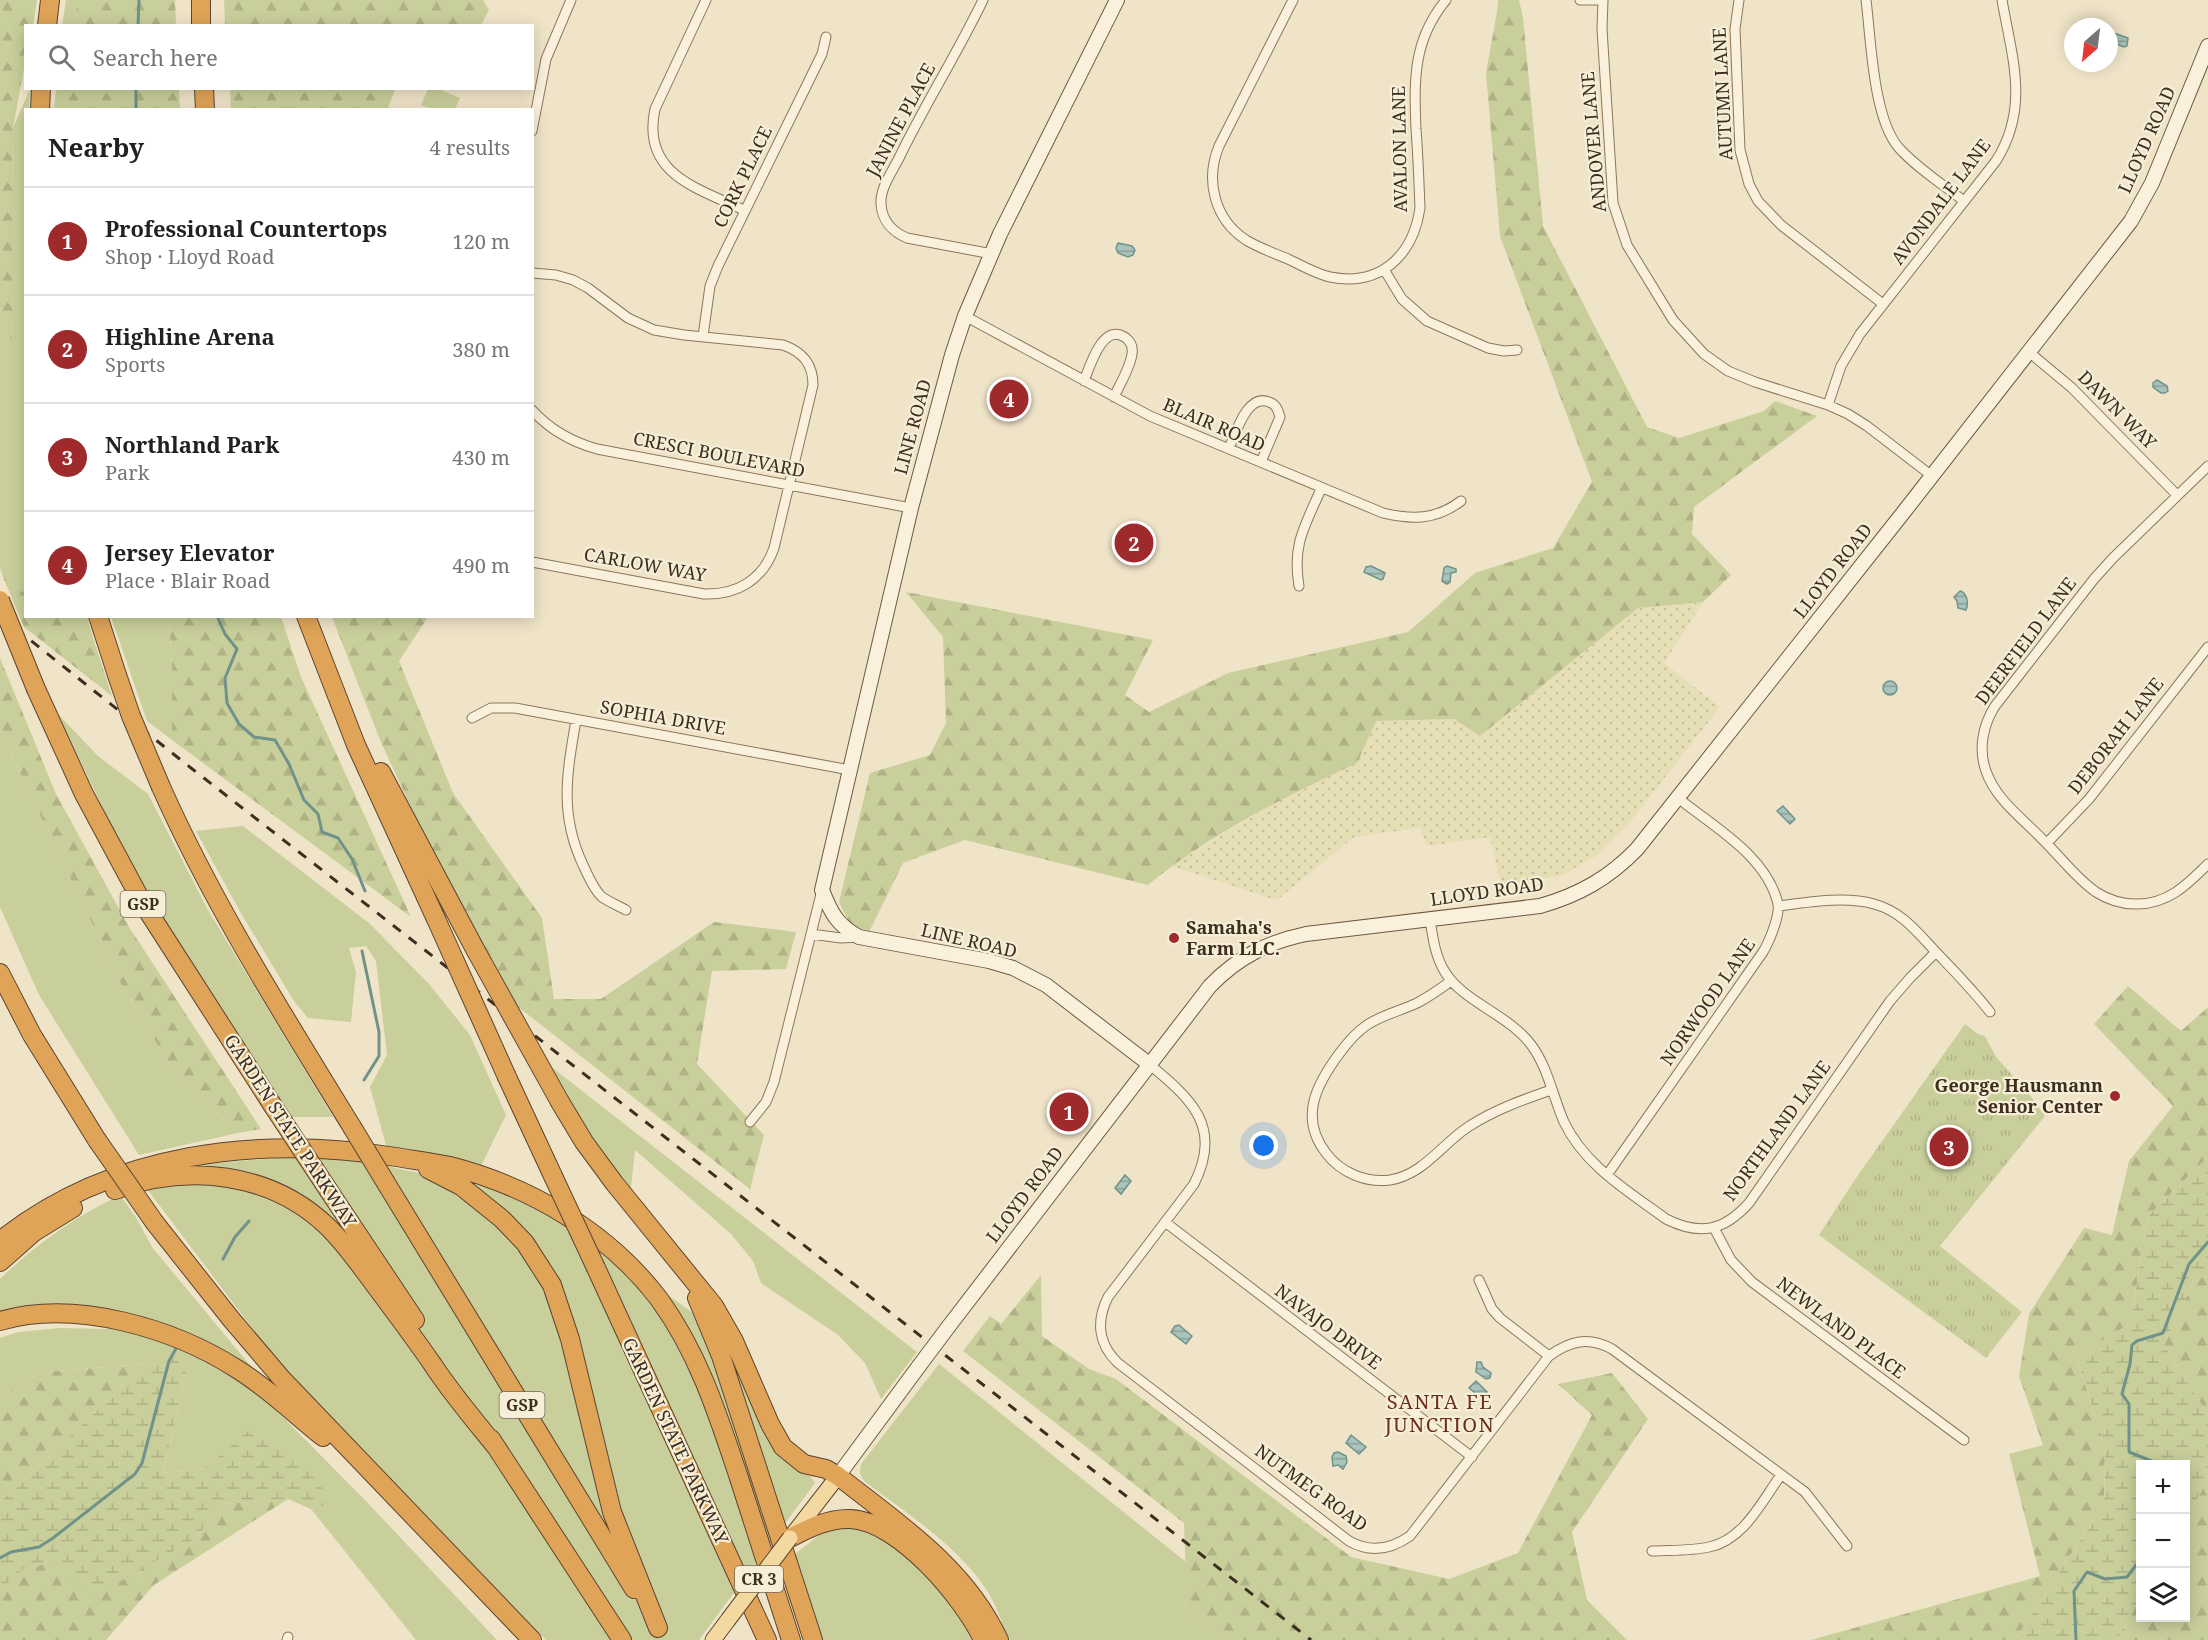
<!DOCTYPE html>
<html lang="en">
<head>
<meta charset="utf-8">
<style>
	body { margin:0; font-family:"Noto Serif",serif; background:#f6f6f6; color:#202124 }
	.controls { position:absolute; right:18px; bottom:18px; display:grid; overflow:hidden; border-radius:0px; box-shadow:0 3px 15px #0003 }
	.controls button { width:54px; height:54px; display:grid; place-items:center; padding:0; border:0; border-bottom:2px solid #e0e0e0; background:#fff; color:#202124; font:30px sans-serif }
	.compass { position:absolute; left:2064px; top:18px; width:54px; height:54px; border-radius:50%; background:#fff; box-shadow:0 3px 15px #0003; rotate:208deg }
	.you { position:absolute; left:1264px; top:1146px; width:21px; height:21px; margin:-15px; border:4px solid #fff; border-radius:50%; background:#1a73e8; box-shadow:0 0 0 9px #1a73e833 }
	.badge { display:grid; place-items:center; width:39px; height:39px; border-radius:50%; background:#9e2a2b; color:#fff; font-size:20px; font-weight:700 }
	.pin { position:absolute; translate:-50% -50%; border:3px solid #fff; box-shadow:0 2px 6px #0006 }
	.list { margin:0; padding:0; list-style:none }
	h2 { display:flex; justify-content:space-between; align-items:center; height:78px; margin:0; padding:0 24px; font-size:26px }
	h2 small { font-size:20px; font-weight:400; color:#757577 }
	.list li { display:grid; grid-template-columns:39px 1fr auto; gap:18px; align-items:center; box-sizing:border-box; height:108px; padding:0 24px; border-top:2px solid #e0e0e0 }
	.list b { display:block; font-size:22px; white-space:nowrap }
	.list p { margin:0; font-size:20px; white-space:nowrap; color:#757577 }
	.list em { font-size:20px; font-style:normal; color:#757577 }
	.icon { flex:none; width:33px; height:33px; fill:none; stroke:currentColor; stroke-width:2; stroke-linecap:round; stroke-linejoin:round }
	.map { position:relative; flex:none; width:2208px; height:1640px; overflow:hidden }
	.search { position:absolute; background:#fff; box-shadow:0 3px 15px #0003; left:24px; top:24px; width:510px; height:66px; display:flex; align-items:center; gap:15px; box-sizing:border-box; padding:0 21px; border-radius:0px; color:#757577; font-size:22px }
	.panel { position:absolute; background:#fff; box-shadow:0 3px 15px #0003; left:24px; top:108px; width:510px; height:510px; border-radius:0px }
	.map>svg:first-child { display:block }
	.farmland { fill:url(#farmland-dots) }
	.green { fill:#c9cf9b }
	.forest { fill:url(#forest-firs) }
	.wetland { fill:url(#wetland-marsh) }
	.park { fill:url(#park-tufts) }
	.water { fill:url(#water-rules); stroke:#6f938a; stroke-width:1.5 }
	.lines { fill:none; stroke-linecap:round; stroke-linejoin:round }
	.stream { stroke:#6f938a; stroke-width:3 }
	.street-casing { stroke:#8d765c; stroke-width:11 }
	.secondary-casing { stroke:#6f573f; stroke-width:16 }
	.primary-casing { stroke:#5b4430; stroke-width:17 }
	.highway-casing { stroke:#5b4430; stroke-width:20 }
	.street { stroke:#faf1dc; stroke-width:9 }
	.secondary { stroke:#faf1dc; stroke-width:14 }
	.primary { stroke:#f3d9a0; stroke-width:15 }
	.highway { stroke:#e0a458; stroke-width:18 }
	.rail { stroke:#3d2e20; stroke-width:3; stroke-dasharray:10 10; stroke-linecap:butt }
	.secondary-bridge-casing { stroke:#6f573f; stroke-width:16; stroke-linecap:butt }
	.primary-bridge-casing { stroke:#5b4430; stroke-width:17; stroke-linecap:butt }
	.highway-bridge-casing { stroke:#5b4430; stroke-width:20; stroke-linecap:butt }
	.secondary-bridge { stroke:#faf1dc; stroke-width:14 }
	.primary-bridge { stroke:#f3d9a0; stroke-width:15 }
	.highway-bridge { stroke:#e0a458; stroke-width:18 }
	.poi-dot { fill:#9e2a2b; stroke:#f7eed8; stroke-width:2 }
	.labels { text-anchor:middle; stroke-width:4.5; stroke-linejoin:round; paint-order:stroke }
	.shield { fill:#f7eed8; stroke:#756857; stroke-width:1.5 }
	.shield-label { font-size:16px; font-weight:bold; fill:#3d2e20 }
	.street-label { font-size:18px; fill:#3d2e20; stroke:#f7eed8 }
	.poi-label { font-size:18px; font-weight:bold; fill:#3d2e20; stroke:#f7eed8; text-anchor:start }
	.neighbourhood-label { font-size:20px; letter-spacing:1.5px; fill:#6b2e1e; stroke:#f7eed8 }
</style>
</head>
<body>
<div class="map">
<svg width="2208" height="1640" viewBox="0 0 2208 1640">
	<defs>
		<pattern id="farmland-dots" width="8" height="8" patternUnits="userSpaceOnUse" patternTransform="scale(1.5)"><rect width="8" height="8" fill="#e6deb5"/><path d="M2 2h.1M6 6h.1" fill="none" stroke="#c6bf9b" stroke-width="1.8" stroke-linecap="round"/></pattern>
		<pattern id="forest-firs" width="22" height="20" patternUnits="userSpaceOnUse" patternTransform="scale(1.5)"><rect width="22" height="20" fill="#c9cf9b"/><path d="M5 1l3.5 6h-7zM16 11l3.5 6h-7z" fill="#aeb285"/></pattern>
		<pattern id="wetland-marsh" width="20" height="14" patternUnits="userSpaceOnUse" patternTransform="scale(1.5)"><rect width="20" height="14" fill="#c9cf9b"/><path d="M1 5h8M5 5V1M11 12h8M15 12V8" fill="none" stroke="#aeb285"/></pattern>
		<pattern id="park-tufts" width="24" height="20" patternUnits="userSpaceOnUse" patternTransform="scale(1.5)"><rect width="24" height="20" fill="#c9cf9b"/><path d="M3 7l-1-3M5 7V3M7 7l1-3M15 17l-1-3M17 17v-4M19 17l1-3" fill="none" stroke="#aeb285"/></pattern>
		<pattern id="water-rules" width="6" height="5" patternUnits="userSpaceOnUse" patternTransform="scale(1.5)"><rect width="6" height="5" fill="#a9c4bc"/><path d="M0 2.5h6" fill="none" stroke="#8ba098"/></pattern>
	</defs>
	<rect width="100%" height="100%" fill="#f0e4c8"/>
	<path class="farmland" d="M1703,602L1664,663L1720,707L1630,822L1596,856L1561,876L1501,884L1490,837L1427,846L1420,828L1354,837L1277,900L1171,866L1282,798L1357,763L1376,721L1454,719L1480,736L1638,608Z"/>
	<path class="green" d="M66,0H78L74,25L62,26Z
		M30,89L29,109L26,110L25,593L3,577L0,567V309L12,340L15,262L13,128Z
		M56,89H65V109L54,110Z
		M428,89H439L460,98L455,109H432L421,105Z
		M59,617H87L94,641Z
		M111,617H169L172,667V740L147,721Z
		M58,714L98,756L148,794L208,910L333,1117H289L143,892Z
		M0,731L122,986L176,1075L238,1133L139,1155L39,995L0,907Z
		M243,826L369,923L429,984L470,1035L506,1115L480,1168L387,1149L370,1087L387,1055L376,961L366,946L349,948L356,972L351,1022L308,1018L294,1001L242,915L196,831Z
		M545,1062L917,1352L881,1399L865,1363L838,1335L761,1283L753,1261L731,1234L635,1150L631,1188L581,1121Z
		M288,1157L348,1158L495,1189L552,1217L615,1257L689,1310L731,1351L775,1448L787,1462L810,1476L815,1483L699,1640H546L274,1357L144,1185L170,1167Z
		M120,1195L137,1219L152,1247L258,1375L244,1367L52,1307L0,1310V1279C36,1244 75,1217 120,1195Z
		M60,1328L110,1329L166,1340L216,1363L257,1391L365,1500L497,1640H416L311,1509L329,1504L205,1469L163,1473L187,1369L169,1351L145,1364L42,1372L0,1396V1338L18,1332Z
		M939,1364L1186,1562L1187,1611L1224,1640H1010C1002,1624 996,1604 986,1589C956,1544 906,1513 864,1481L860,1474L861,1464Z
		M857,1524L898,1546L959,1609L971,1640H817L795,1554L827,1529Z"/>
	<path class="forest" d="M0,0H37L33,25L26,26L25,63L13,128L15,262L12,342L0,309Z
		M78,0H175L176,25H74Z
		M224,0H483L489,10L481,25L225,26Z
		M1498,0H1519L1523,18L1543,226L1647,427L1679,438L1764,411L1775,401L1817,416L1694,507L1692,534L1731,575L1703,602L1638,608L1480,736L1454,719L1376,721L1357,763C1284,797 1210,834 1148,885L965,840L903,863L869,932L850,924L839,902L870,773L930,755L946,723L943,637L906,592L1153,640L1125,695L1149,712L1228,673L1408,632L1475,573L1553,548L1592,482L1500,236L1486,73L1497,12Z
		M65,89H179L180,109H65Z
		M230,89V88L398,89L395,90L387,110L231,109Z
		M3,577L25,593L26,616L59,617L94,641L112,696L24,627Z
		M169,617H281L301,677L411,917L172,740V667Z
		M332,617H428L399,661L453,793L542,918L554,999H601L714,922L796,932L786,969L712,971L697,1064L764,1135L750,1189L508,999L479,955L380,740Z
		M0,658L56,794L129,927L261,1129L238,1133L176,1075L122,986L0,731Z
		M2128,986L2181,1031L2208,1007V1157L2148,1216L2130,1324L2076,1356L2105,1447L2104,1504L2015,1640H1811L2040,1576L2009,1454L2043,1445L2019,1376L2029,1314L2084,1228L2112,1235L2129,1161L2173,1106L2094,1024Z
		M1041,1275L1042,1336L1089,1369L1116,1379L1351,1557L1449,1579L1518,1553L1592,1415L1558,1384L1612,1373L1648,1419L1572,1532L1587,1600L1627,1640H1224L1187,1611L1184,1523L963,1351L990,1316L1001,1324Z
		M2208,1276V1415L2164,1345L2195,1278Z
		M145,1364L11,1493L0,1501V1396L42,1372Z
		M2208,1479V1640H2117L2140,1598V1618H2186V1519Z
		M288,1499L154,1585L106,1640H0V1590L22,1570L48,1563L196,1538L223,1504Z"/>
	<path class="wetland" d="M2208,1157V1276L2195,1278L2164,1345L2208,1415V1479L2186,1519V1464H2140V1598L2117,1640H2015L2104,1504L2105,1447L2076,1356L2130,1324L2148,1216Z
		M169,1350L187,1369L163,1473L205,1469L249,1430L316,1476L330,1504L311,1509L288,1499L223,1504L196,1538L94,1596L48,1563L22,1570L0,1590V1501L11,1493L145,1364Z"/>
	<path class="park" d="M1965,1024L1978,1034L1985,1036L1996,1057L2027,1091L2045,1116L1940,1246L2022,1312L1986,1358L1819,1235L1856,1178Z"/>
	<path class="water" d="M2111,32L2128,38L2127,46L2124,47L2109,41Z
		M1118,243L1132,246L1135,250L1133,255L1128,257L1118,253L1116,248Z
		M2157,380L2167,386L2168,391L2165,393H2161L2153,387V383Z
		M1371,566L1385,573L1383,579L1381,580L1364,572L1366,567Z
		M1447,566L1456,569V572L1451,573L1450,582L1447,584L1442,581L1444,568Z
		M1960,591C1967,593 1969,603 1966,610L1958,608L1957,601L1954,597Z
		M1883 688a7 7 0 1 1 14 0a7 7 0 1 1-14 0Z
		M1783,806L1795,819L1790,824L1777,811Z
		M1125,1175L1131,1181L1121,1194L1115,1188Z
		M1179,1325L1192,1336L1186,1344L1171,1332L1175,1326Z
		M1477,1362H1481L1483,1367L1491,1373L1490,1378L1486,1379L1476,1372Z
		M1476,1381L1487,1392L1480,1397L1469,1388Z
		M1351,1435L1366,1447L1359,1454L1346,1443Z
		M1338,1452L1346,1456L1347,1462L1343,1469L1338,1465L1333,1466L1332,1457L1334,1453Z"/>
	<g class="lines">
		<path class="stream" d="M138,26L139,0
			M136,110V88
			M217,616L225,634L237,649L225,678L227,703L239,724L254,737L275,740L289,764L304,800L318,814L322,832L338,838L352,859L365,891
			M362,951L379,1032V1056L364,1080
			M223,1259L235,1237L249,1221
			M2159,1464L2129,1452V1404L2122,1394L2130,1364L2132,1345L2137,1341L2163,1333L2189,1264L2208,1242
			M0,1558L11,1552L39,1547L53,1538L135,1474L142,1463L169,1361L178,1345
			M2076,1640L2074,1591L2087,1572L2105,1579L2127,1577L2140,1560"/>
		<g class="street-casing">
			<path id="street" d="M706,0L655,109C641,174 697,188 744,210
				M983,0C957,54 925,104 899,158C892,172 880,188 881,204C882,221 893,232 907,238L992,254
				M1293,0L1219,146C1205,180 1214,219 1246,240C1259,248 1274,253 1288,259C1301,265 1316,274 1330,277C1380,287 1413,256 1420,208C1419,182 1418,155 1416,129C1414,79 1413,40 1446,0
				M1580,0H1603
				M1603,0L1602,29L1613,203L1627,245L1673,320L1704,354L1728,371L1755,382L1828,405L1848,414L1867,426L1932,476
				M1739,0L1735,29L1740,150L1749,184L1758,201L1781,225L1883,304
				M1866,0C1871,39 1873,119 1899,148C1917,168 1942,184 1964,201
				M532,131L546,59L571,0
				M1385,271L1402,299L1427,321L1488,348L1504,351L1517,350
				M532,273L556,275L573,280L588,288L628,318L654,330L684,335L783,345C803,352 813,364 813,385L774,548C763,580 737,595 704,594L532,562
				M965,316L1150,416L1383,513C1412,520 1436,520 1461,501
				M703,336L710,286L718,266L822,54L826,37
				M2029,352L2072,388L2177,495
				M1084,381C1090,366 1103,321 1126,338C1131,342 1133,348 1132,354C1130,368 1120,384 1114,397
				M1828,405L1841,366L1860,334L1996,161C2030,107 2012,58 2002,0
				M532,410C550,430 572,442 597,449L911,508
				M1229,448C1236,433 1247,393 1269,402C1276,404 1278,410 1280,417L1261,462
				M2208,466L2113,558L2094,579L1995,706C1983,725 1978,749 1986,771C1996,801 2026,821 2047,844C2063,860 2077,879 2096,892C2107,899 2121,904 2135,904C2167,905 2187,885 2208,864
				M1299,586C1292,544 1305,526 1321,489
				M472,718L491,708H515L850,770
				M576,720C567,773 559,814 583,865C588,875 593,889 602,897C609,902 619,906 626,910
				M2047,843L2089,799L2208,647
				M1779,906C1809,902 1845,896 1874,904C1901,911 1917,932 1935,951C1954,971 1973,990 1990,1012
				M1430,920C1433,938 1435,956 1445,972C1463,1002 1510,1015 1532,1046C1548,1068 1553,1097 1564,1122C1585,1166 1628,1191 1666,1219C1700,1236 1724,1231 1749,1203L1890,1001L1910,978L1936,952
				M811,934L841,938L859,937
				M1451,981C1440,989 1429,997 1417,1003C1400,1011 1382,1015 1367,1025C1355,1033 1347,1043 1339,1054C1316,1085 1299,1118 1326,1153C1341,1173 1366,1183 1390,1180C1423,1175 1442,1144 1468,1127C1494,1110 1522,1100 1551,1090
				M1149,1064C1191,1099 1223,1126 1194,1184L1108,1297C1096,1321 1098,1344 1118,1363L1349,1541C1370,1553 1390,1550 1410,1536L1549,1356C1570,1341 1588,1336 1612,1349L1805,1492L1847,1546
				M750,1122L766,1102L774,1082L822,890
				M1607,1175L1763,952C1769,942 1780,916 1778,904C1767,856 1714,827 1678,798
				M1165,1222L1472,1457
				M1714,1228L1731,1260L1752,1282L1964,1440
				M1479,1280L1492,1309L1500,1318L1549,1356
				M1652,1551C1671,1550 1691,1551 1709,1547C1744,1540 1762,1501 1781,1475
				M287,1640L288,1637"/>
		</g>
		<g class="secondary-casing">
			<path id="secondary" d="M1117,0L1000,234L965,316L952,355L911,508L822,890C831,913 837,925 859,937L989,961L1013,968L1046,985L1149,1064
				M949,1326L1210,986C1238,957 1268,942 1306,934L1540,906C1579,895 1609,878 1637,849L1903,513L2131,221L2152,183L2208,46
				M838,1476L919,1366"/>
		</g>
		<g class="primary-casing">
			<path id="primary" d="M790,1538L838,1476
				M713,1640L728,1620"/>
		</g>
		<g class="highway-casing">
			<path id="highway" d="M201,0V26
				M47,26L50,0
				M204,88L205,110
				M40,110L41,88
				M98,616L117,675
				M306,616L356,745L436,919
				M36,689L84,794L142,902L273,1106
				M381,772L476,951
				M161,787C214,906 284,1016 352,1127
				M0,973L32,1035L97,1140
				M507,1077L553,1176
				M560,1102L584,1142L615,1184L714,1306L734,1341L770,1424L783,1447L804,1464L826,1469L838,1476C899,1524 965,1567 999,1640
				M428,1169L461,1186L502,1219L525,1243L552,1285L570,1339L612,1512L658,1628
				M386,1183L634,1589
				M115,1190C187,1163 271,1172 328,1227C344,1243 358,1262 371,1280C392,1308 413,1336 433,1365C452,1394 475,1421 497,1448
				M329,1191L415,1320
				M155,1223L231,1319L282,1379L532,1640
				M0,1241C111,1152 259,1135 396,1157C414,1160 432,1162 450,1166C531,1187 608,1232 659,1299C699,1354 718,1415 739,1478C756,1532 774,1586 791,1640
				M0,1262L34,1232L73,1208
				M596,1268L767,1640
				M697,1298L721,1356L813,1640
				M0,1321C75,1299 173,1328 237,1369C268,1388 294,1414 323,1437
				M491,1439L622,1640
				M790,1538C809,1528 829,1518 851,1519C900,1522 964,1599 983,1640"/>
		</g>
		<use href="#street" class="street"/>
		<use href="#secondary" class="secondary"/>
		<use href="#primary" class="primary"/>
		<use href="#highway" class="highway"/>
		<path class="rail" d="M0,616L191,768L1311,1640"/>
		<g class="secondary-bridge-casing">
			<path id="secondary-bridge" d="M919,1366L949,1326"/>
		</g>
		<g class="primary-bridge-casing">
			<path id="primary-bridge" d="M728,1620L790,1538"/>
		</g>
		<g class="highway-bridge-casing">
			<path id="highway-bridge" d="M0,600L36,689
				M117,675L131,716L161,787
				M436,919L507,1077
				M476,951L560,1102
				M273,1106L329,1191
				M352,1127L386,1183
				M97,1140L155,1223
				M553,1176L596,1268"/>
		</g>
		<use href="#secondary-bridge" class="secondary-bridge"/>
		<use href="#primary-bridge" class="primary-bridge"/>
		<use href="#highway-bridge" class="highway-bridge"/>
	</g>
	<g class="poi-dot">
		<circle cx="1174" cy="938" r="6"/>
		<circle cx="2115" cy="1096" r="6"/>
	</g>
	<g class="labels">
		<g class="shield">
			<rect x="120.5" y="891" width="45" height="26" rx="4.5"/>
			<rect x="499.5" y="1392" width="45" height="26" rx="4.5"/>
			<rect x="735" y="1566" width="48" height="26" rx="4.5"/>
		</g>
		<g class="shield-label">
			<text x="143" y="910">GSP</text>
			<text x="522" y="1411">GSP</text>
			<text x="759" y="1585">CR 3</text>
		</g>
		<g class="street-label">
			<text transform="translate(1723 94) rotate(-93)" y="6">AUTUMN LANE</text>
			<text transform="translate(901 120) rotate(-62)" y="6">JANINE PLACE</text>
			<text transform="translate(2147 140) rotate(-66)" y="6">LLOYD ROAD</text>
			<text transform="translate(1594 142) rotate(-95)" y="6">ANDOVER LANE</text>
			<text transform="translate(1400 149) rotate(-91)" y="6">AVALON LANE</text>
			<text transform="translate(743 177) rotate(-64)" y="6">CORK PLACE</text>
			<text transform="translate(1941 202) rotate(-53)" y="6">AVONDALE LANE</text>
			<text transform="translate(2117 410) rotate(45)" y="6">DAWN WAY</text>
			<text transform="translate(1214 425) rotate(23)" y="6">BLAIR ROAD</text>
			<text transform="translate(913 427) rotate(-75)" y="6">LINE ROAD</text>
			<text transform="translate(719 455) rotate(11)" y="6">CRESCI BOULEVARD</text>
			<text transform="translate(645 565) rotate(10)" y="6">CARLOW WAY</text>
			<text transform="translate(1833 571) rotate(-52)" y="6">LLOYD ROAD</text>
			<text transform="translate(2026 641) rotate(-53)" y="6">DEERFIELD LANE</text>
			<text transform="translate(663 718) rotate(10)" y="6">SOPHIA DRIVE</text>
			<text transform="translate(2116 736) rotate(-52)" y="6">DEBORAH LANE</text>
			<text transform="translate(1487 892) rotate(-8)" y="6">LLOYD ROAD</text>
			<text transform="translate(969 941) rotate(13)" y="6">LINE ROAD</text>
			<text transform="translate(1708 1002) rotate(-55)" y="6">NORWOOD LANE</text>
			<text transform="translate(290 1131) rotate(57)" y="6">GARDEN STATE PARKWAY</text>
			<text transform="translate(1777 1131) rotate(-54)" y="6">NORTHLAND LANE</text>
			<text transform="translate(1025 1195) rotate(-53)" y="6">LLOYD ROAD</text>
			<text transform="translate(1328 1327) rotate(37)" y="6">NAVAJO DRIVE</text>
			<text transform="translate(1841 1328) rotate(37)" y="6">NEWLAND PLACE</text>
			<text transform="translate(675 1441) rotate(65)" y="6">GARDEN STATE PARKWAY</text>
			<text transform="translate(1311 1488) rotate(36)" y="6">NUTMEG ROAD</text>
		</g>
		<g class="poi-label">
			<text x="1186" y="934">Samaha's<tspan x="1186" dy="21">Farm LLC.</tspan></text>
			<text x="2103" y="1092" text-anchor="end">George Hausmann<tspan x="2103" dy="21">Senior Center</tspan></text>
		</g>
		<g class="neighbourhood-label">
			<text x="1440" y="1409">SANTA FE<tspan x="1440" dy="23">JUNCTION</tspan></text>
		</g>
	</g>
</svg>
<div class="controls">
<button>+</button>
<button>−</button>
<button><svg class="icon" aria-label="layers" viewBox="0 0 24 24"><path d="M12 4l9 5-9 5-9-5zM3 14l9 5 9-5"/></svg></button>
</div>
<svg class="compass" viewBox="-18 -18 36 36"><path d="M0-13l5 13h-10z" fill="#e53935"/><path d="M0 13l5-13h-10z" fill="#757577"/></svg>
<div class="you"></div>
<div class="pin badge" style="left:1069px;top:1112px">1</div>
<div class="pin badge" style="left:1134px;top:543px">2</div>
<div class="pin badge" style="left:1949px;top:1147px">3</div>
<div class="pin badge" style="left:1009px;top:399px">4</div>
<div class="search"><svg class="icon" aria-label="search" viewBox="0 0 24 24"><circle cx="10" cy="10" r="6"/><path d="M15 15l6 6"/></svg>Search here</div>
<section class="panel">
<h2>Nearby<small>4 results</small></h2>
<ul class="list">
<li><span class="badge">1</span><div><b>Professional Countertops</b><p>Shop · Lloyd Road</p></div><em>120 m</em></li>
<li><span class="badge">2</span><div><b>Highline Arena</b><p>Sports</p></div><em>380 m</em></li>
<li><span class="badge">3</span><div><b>Northland Park</b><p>Park</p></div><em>430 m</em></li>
<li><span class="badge">4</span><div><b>Jersey Elevator</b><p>Place · Blair Road</p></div><em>490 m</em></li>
</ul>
</section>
</div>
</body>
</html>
